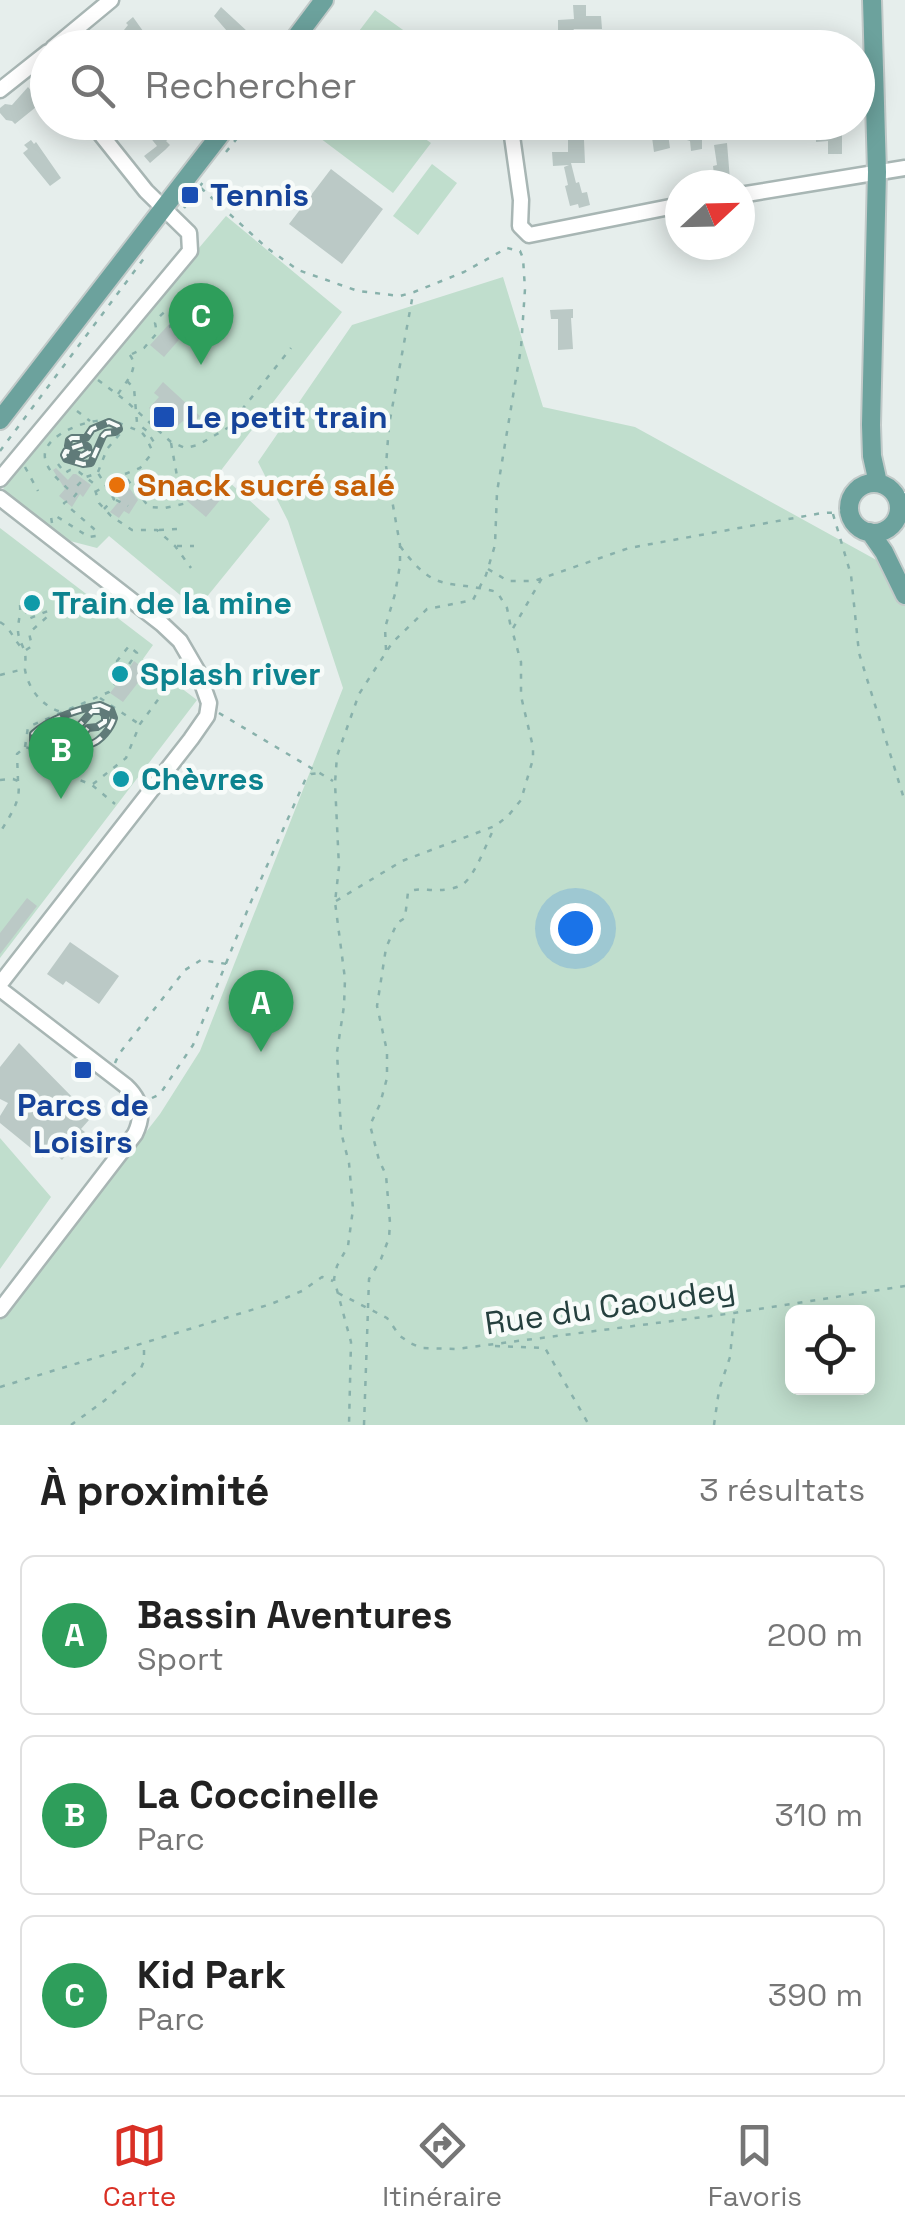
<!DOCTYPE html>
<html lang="fr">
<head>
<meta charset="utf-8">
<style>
	body { margin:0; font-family:"Space Grotesk",sans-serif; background:#f6f6f6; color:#222 }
	.controls { position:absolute; right:30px; bottom:30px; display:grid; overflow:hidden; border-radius:15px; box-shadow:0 5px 25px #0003 }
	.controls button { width:90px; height:90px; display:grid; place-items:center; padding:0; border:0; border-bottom:2px solid #e0e0e0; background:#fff; color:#222; font:50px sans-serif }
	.compass { position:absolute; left:665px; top:170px; width:90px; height:90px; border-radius:50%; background:#fff; box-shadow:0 5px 25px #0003; rotate:68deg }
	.you { position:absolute; left:575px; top:928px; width:35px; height:35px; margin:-25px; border:8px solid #fff; border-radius:50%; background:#1a73e8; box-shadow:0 0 0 15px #1a73e833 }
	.badge { display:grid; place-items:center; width:65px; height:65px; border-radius:50%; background:#d93025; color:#fff; font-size:32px; font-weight:700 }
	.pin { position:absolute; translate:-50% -82px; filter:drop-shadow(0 2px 5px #0008) }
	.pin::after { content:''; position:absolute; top:52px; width:35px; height:30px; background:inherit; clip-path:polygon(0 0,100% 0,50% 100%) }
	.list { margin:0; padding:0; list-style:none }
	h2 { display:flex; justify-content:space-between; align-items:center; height:130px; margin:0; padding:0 40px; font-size:42px }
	h2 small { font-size:32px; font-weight:400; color:#767676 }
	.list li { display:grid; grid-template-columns:65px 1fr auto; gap:30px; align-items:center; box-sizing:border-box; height:160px; margin:0 20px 20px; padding:0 20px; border:2px solid #e0e0e0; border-radius:15px }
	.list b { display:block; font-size:38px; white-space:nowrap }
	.list p { margin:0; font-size:32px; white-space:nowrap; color:#767676 }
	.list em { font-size:32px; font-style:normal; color:#767676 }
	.icon { flex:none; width:55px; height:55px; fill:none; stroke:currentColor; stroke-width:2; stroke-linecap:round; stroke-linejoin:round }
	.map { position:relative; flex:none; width:905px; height:1425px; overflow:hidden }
	.search { position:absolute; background:#fff; box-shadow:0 5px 25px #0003; left:30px; right:30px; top:30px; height:110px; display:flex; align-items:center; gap:25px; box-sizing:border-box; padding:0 35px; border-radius:55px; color:#767676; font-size:38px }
	.sheet { height:670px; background:#fff }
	nav { display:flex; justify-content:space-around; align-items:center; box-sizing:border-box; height:140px; border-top:2px solid #e0e0e0; background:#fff; font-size:28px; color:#767676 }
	nav a { display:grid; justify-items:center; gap:5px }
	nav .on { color:#d93025 }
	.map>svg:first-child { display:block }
	.green { fill:#c0decd; fill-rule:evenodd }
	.building { fill:#bbc9c6 }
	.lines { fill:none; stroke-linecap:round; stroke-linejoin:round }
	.minor-casing { stroke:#a8b6b4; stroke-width:19 }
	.major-casing { stroke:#c2cac9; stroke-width:22 }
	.path { stroke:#88b1ab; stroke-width:2.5; stroke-dasharray:5 8; stroke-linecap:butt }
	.minor { stroke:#fff; stroke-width:14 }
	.major { stroke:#6ca29d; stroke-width:18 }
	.rail-casing { stroke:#607b79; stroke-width:8 }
	.rail { stroke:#f7fbf9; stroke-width:4; stroke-dasharray:11; stroke-linecap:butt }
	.transit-dot { fill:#1a4fb4; stroke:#f7fbf9; stroke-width:4 }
	.food-dot { fill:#e8710a; stroke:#f7fbf9; stroke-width:4 }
	.culture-dot { fill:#0f9aa8; stroke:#f7fbf9; stroke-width:4 }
	.labels { text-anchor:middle; stroke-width:9; stroke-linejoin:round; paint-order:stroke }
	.transit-label { font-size:32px; font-weight:bold; fill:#164399; stroke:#f7fbf9; text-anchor:start }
	.food-label { font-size:32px; font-weight:bold; fill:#c56008; stroke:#f7fbf9; text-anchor:start }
	.culture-label { font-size:32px; font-weight:bold; fill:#0d838f; stroke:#f7fbf9; text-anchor:start }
	.street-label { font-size:32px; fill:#25403e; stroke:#f7fbf9 }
</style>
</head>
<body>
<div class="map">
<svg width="905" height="1425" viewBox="0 0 905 1425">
	<rect width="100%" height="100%" fill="#e6eeec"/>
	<path class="green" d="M375,10L427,47H347Z
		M300,123H403L431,143L393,193Z
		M432,164L457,183L418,235L393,216Z
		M226,216L342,312L219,473L270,519L197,609L109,536L97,548L70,541L63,543L4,493L3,484L55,418Z
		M503,277L543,407L635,427L900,573H905V1425H0V1320L160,1114L200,1051L343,688L288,521L258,462L352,325ZM792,1312H868V1388H792Z
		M0,528L153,645L143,659L197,700L0,958Z
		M0,1138L51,1197L0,1269Z"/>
	<path class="building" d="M573,5H586V16H601L602,29H574L572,32H558V20L574,19Z
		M221,7L248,32L228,48H214L227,31L214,16Z
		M133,17L143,31L132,39L136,44L131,48H103L124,30L128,25L126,23Z
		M28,87L40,101L35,105L36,107L15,124L12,121L6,120L0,113V108L5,104L12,105Z
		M138,122H170L176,129L168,136L170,138L166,141L170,145L165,150L150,163L144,156L157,146Z
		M683,124L681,131H702V149L691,151L690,141L668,134L670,148L654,152L651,130Z
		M816,129H842V154H828V141L816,142Z
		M31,140L34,144L36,142L61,178L50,186L23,153L28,149L24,145Z
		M568,140H584L585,163H571L576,183L579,182L582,193L587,192L590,205L579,208L578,204L570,206L565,186L568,185L564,167L569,165L553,166L552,152H568Z
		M727,143L730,180L715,182L713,166L717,165L714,145Z
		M331,169L383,209L342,264L289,224Z
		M573,309V318H571L573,349L558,350V319H551L550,310Z
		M171,322L184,334L164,357L150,345Z
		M163,382L200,416L190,427L183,421L172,431L149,408L159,397L154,393Z
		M56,468L68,480L73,474H76L91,485L83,497L80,494L72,507L59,496L65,489L53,470Z
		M207,477L226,493L206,517L187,501Z
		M122,478L138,500L129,514L124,511L119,518L110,512L120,500L110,486L114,481Z
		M134,661L147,671L123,702L110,693L117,684L111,679L122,666L127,671Z
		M27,898L37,906L0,954V933Z
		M70,942L119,976L99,1004L66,981L63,985L47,974Z
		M19,1043L79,1104L75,1108L89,1120L81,1129L85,1132L62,1160L50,1149L43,1158L0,1123V1116L8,1103L0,1099V1067Z"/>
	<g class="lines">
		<g class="minor-casing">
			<path id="minor" d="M53,48L111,0
				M0,90L48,52
				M510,122L521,200L520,226L529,235L680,205
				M740,195L905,168
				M0,479L190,251L189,233L146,191L91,122
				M0,498L162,624L180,641L198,672L209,703L207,716L191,739L0,984
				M898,500L905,499
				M0,989L126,1086C141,1100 144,1116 135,1134L0,1310"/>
		</g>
		<g class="major-casing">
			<path id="major" d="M872,0L877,172L871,425L872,456L878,483
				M288,48L324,0
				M0,420L230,122
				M849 508a25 25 0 1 1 50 0a25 25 0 1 1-50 0Z
				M870,532L884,552L905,595"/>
		</g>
		<path class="path" d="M226,152L250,122
			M201,188L267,248L298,270L358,291L400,296L414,292L464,272L507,248L520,251L523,258L525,289L521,348L497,492L495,545L486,575L473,600L427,609L392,643L359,694L337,756L335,783L339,867L335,902L345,979L344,1006L337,1052L341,1132L349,1163L353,1209L348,1246L337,1266L334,1279L351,1342L349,1425
			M184,208L206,178
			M132,354L144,348L157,333L155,323C160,314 168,308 178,307V315L170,326L171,329
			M98,380L126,401L171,442L185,448L198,445L231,426L240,412L291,348
			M127,381L134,388L137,423L147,431L157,447
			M118,394C128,379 143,365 125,350
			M77,411L90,421
			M171,443L177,476L184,483
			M0,451L145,257
			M58,464L65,473L70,470L79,472L93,483L99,503L111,516L132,530H157L175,546L191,568
			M25,467L38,491
			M98,472L107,449L124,429
			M125,474L140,468L153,452
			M68,489C60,481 47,471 45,458C41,434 95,416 112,421C115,421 139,431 141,432C147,437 149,445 153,452
			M95,492L124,475L149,507L165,508L187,503
			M116,500L128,506
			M833,514L851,575L859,653L905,802
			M52,523L51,517L56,516L89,537L96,536L97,532L93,528L64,503L73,498L77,493L76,487L86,477L98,473L114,499L104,509
			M159,530L177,529
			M177,546H194
			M400,546C437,596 446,578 497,592L507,608L511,628
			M488,569L508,581H534L629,548L822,513L849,512
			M20,605C21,614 18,621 18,630C18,639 23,645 25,653C26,659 25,664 25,670C29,690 42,706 61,712
			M26,609L25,604L42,594
			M0,622C11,628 14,641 23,649
			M26,650L32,646L29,633L48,616V611L28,619L26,610
			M386,650L385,628L395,594L400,565V545L386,466L389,425L413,294
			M0,675L24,669
			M100,698L139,724
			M76,712L82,706
			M219,713L333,781
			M25,747L28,727L109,692L137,653L129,646L117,661L122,664L116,672L117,673
			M0,780L13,779L18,781C22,802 9,816 0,833
			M18,781L17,754L25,747L32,749L41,760L55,770L92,785L115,804
			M93,784L126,758L140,724L160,697
			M336,901L402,861L495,826L508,816L521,800L533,759V747L521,696V662L512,630L542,578
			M115,1063L119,1054L185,970L201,960L227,964
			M152,1098L160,1094L193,1045L250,904L306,778L311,774L319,773
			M338,1293L387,1318L400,1336L410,1343L422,1348L456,1349L734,1313L905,1286
			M495,1346L545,1348L589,1425
			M0,1387L271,1304L302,1291L322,1277L333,1281
			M71,1425L104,1401L141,1368L144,1361V1346
			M364,1425L369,1279L381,1259L389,1238L390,1223L386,1175L379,1160L370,1125L380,1104L387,1078V1051L377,1006L386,948L397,923L405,918L408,892C418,887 428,891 440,890C447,890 457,888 463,884C475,876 488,840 495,826
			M714,1425L719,1390L730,1357L734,1315"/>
		<use href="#minor" class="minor"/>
		<use href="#major" class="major"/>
		<g class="rail-casing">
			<path id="rail" d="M109,422L118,426L119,429L115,432L106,433L103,436L91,463L83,464L66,459L64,455L66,451L82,456L89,452L88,447L84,444L72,448L68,446L69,440L72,438H86L92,429Z
				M100,705L111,710L114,718C111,728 101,741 91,744L86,742L84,733L88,728L97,727L105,722V715L101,711H92L79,726L59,732L55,739L56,744C65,753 71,748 80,743L85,745L89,752L82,762C64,767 46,753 33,741V734C49,719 78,709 100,705Z"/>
		</g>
		<use href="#rail" class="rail"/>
	</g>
	<g class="transit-dot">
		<rect x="180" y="185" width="20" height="20" rx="5"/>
		<rect x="152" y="405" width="24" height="24" rx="5"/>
		<rect x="73" y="1060" width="20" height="20" rx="5"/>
	</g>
	<circle class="food-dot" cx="117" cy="485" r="10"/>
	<g class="culture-dot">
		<circle cx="32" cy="603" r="10"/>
		<circle cx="120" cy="674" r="10"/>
		<circle cx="121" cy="779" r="10"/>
	</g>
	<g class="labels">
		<g class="transit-label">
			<text x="210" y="206">Tennis</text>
			<text x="186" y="428">Le petit train</text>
			<text x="83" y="1116" text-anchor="middle">Parcs de<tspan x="83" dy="37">Loisirs</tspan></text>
		</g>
		<g class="food-label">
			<text x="137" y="496">Snack sucré salé</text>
		</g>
		<g class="culture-label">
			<text x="52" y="614">Train de la mine</text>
			<text x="140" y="685">Splash river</text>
			<text x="141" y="790">Chèvres</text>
		</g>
		<g class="street-label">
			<text transform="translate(610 1306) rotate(-8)" y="11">Rue du Caoudey</text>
		</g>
	</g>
</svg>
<div class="controls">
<button><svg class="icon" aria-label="locate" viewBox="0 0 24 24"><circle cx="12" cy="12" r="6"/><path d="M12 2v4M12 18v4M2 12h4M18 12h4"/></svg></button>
</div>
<svg class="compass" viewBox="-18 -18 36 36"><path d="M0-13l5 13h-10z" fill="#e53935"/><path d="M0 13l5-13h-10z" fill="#767676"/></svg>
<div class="you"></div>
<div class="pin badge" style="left:261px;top:1052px;background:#2e9e5b">A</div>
<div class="pin badge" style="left:61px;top:799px;background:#2e9e5b">B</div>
<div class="pin badge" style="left:201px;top:365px;background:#2e9e5b">C</div>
<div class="search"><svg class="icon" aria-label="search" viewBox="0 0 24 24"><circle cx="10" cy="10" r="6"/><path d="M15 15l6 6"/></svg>Rechercher</div>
</div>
<section class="sheet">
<h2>À proximité<small>3 résultats</small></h2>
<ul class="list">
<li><span class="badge" style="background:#2e9e5b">A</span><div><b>Bassin Aventures</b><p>Sport</p></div><em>200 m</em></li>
<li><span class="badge" style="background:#2e9e5b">B</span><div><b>La Coccinelle</b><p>Parc</p></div><em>310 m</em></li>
<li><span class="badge" style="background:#2e9e5b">C</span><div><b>Kid Park</b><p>Parc</p></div><em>390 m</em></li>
</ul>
</section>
<nav>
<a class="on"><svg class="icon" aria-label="map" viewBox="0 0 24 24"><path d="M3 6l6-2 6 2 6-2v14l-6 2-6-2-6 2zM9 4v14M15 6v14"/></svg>Carte</a>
<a><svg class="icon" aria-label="directions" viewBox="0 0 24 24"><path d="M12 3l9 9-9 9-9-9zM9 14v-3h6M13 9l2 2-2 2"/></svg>Itinéraire</a>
<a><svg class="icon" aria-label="saved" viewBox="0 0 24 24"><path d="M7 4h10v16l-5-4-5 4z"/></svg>Favoris</a>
</nav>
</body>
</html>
